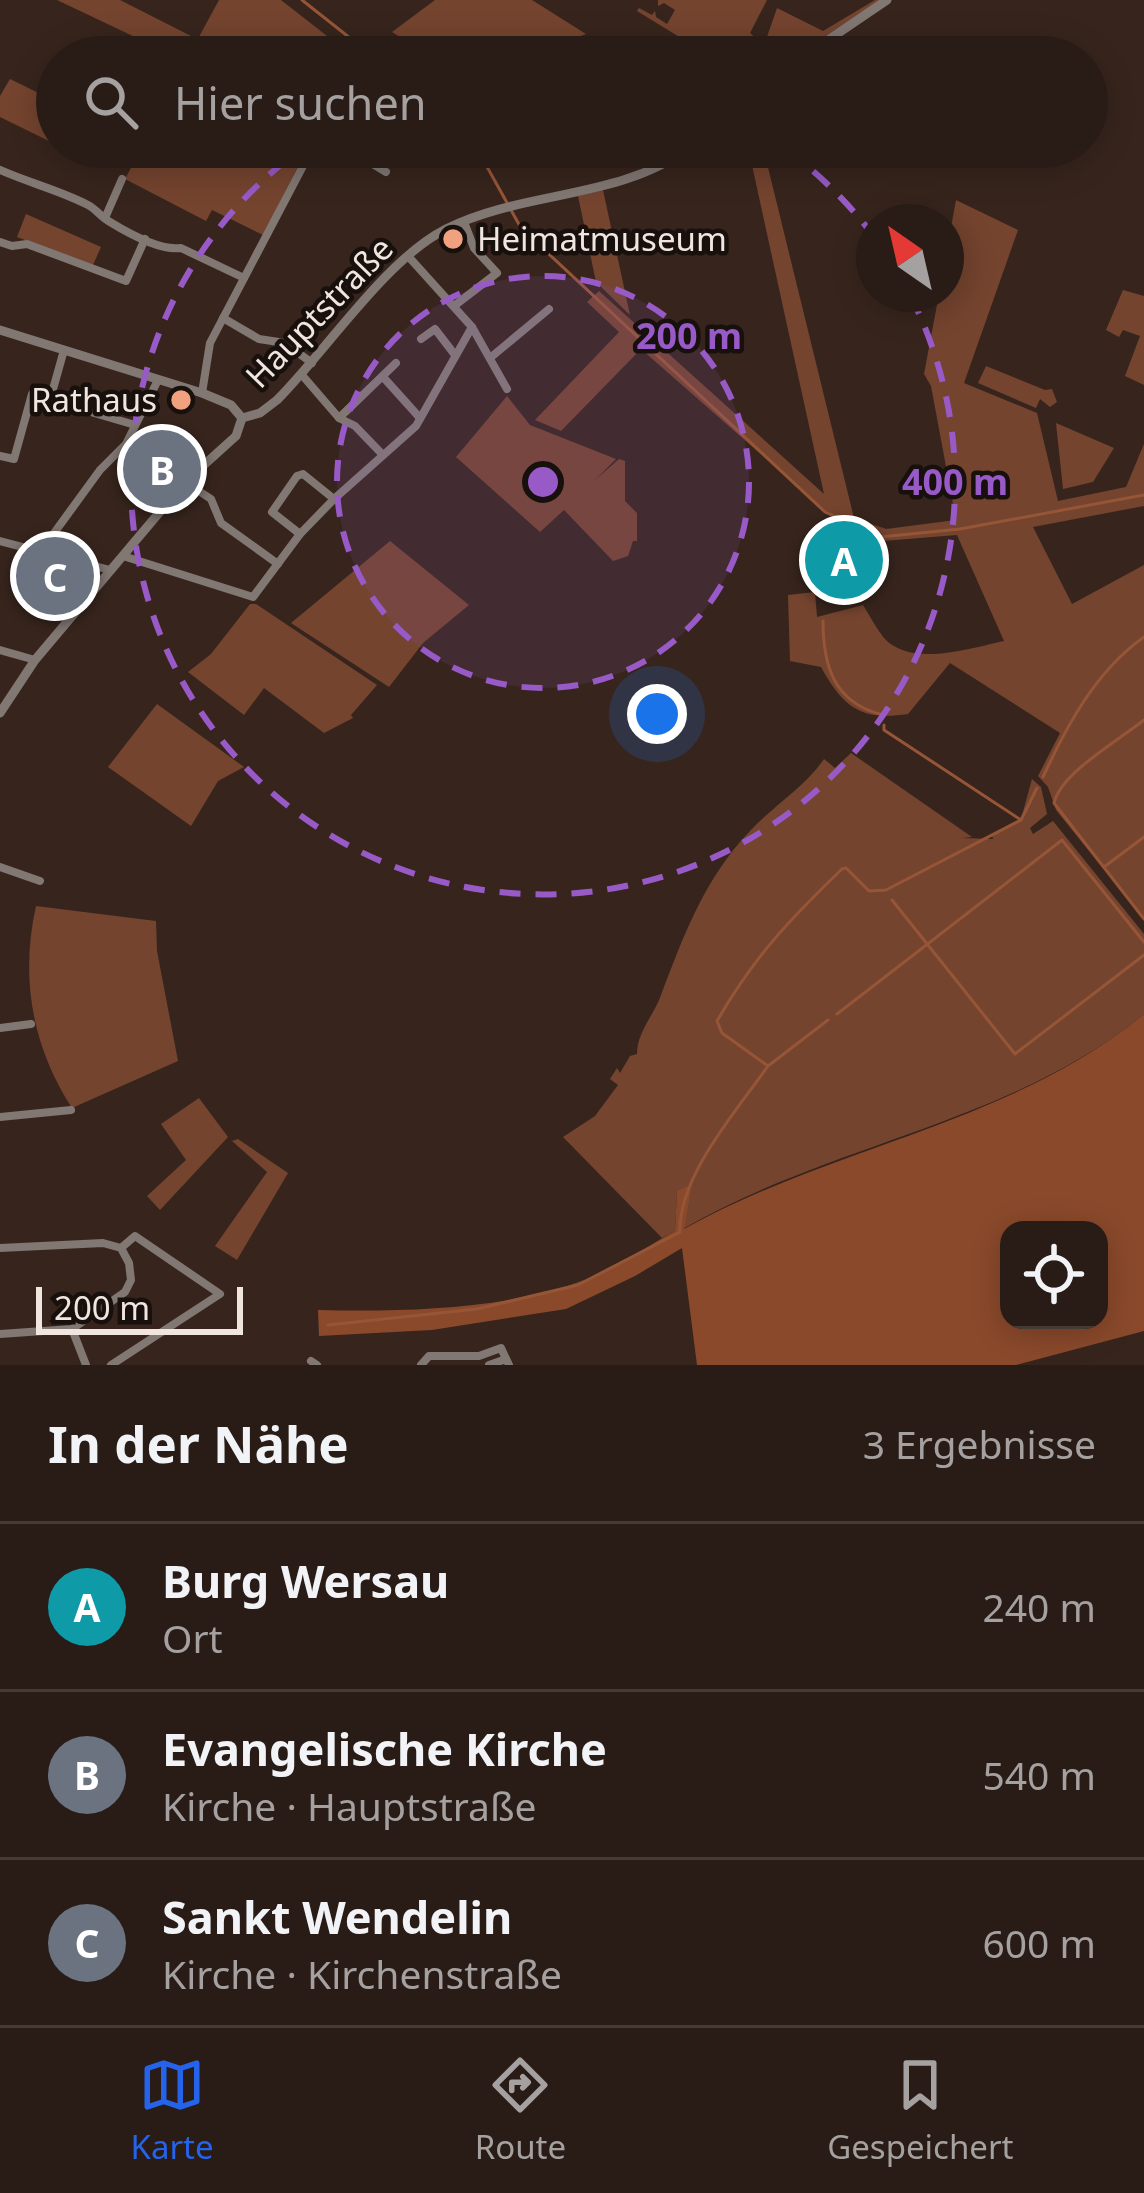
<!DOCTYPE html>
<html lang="de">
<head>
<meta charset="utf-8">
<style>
	:root { --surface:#291c16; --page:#352923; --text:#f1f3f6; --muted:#a5a1a1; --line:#453a35; --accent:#2563eb }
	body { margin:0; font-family:"Noto Sans",sans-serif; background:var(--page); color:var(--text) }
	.controls { position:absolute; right:36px; bottom:36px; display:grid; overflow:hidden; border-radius:24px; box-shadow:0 6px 30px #0003 }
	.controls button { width:108px; height:108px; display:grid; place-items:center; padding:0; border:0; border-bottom:3px solid var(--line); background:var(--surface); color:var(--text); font:60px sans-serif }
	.compass { position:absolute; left:856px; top:204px; width:108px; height:108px; border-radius:50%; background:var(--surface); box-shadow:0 6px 30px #0003; rotate:326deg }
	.scale { position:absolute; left:36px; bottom:30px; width:207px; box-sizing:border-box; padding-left:12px; border:6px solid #f1e5e0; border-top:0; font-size:33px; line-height:42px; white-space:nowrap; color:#f1e5e0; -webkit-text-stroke:9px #18100d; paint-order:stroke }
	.you { position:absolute; left:657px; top:714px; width:42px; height:42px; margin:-30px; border:9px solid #fff; border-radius:50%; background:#1a73e8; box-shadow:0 0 0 18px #1a73e833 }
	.badge { display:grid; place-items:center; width:78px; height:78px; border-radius:50%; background:var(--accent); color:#fff; font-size:39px; font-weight:700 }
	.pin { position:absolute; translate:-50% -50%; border:6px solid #fff; box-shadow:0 3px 12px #0006 }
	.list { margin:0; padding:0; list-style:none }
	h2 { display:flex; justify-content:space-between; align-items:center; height:156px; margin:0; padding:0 48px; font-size:51px }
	h2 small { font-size:39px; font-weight:400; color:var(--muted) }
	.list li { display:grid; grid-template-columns:78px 1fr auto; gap:36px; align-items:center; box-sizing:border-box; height:168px; padding:0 48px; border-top:3px solid var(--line) }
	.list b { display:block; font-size:45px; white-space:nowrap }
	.list p { margin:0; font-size:39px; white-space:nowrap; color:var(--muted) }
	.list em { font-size:39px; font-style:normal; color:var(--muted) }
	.icon { flex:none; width:66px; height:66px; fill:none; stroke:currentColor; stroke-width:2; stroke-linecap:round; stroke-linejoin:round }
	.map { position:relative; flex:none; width:1144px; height:1365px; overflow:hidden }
	.search { position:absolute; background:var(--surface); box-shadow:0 6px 30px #0003; left:36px; right:36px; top:36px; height:132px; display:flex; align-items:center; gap:30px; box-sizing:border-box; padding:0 42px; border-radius:66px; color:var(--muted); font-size:45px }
	.sheet { height:660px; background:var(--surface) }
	nav { display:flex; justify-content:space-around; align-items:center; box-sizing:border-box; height:168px; border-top:3px solid var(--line); background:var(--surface); font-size:33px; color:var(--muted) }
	nav a { display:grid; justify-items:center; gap:6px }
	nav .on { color:var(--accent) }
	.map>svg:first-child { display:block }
	.green { fill:#74442f }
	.forest { fill:#8a492b; fill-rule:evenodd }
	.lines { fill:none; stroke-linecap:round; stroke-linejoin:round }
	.stream { stroke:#975537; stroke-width:3 }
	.minor { stroke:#817773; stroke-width:8 }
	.tertiary { stroke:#817773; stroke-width:9 }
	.ring { fill:none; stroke:#985ac7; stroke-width:6; stroke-dasharray:21 15 }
	.poi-dot { fill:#f2a17e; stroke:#18100d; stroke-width:4.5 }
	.labels { text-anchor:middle; stroke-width:9; stroke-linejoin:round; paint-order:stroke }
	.poi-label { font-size:33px; fill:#f1e5e0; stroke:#18100d; text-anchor:start }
	.street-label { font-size:33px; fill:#f1e5e0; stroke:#18100d }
	.centre { fill:#985ac7; stroke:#18100d; stroke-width:6 }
	.ring-label { font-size:36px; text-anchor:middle; font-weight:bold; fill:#985ac7; stroke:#18100d; stroke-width:9; stroke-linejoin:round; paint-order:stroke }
</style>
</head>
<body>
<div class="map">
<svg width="1144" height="1365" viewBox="0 0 1144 1365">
	<rect width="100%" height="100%" fill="#37251d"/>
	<g class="green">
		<path d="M57 0H120L193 37 183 57H177Z"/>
		<path d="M219 0H281L354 57H188Z"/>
		<path d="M435 0H532L586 34 526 57H431L392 32Z"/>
		<path d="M658 0H767L750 33 758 40 752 57H712L637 11 639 8 652 15 655 11 656 17 667 24 675 10 664 3 658 6Z"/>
		<path d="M875 0H880L794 57H760L777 8 823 31Z"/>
		<path d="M10 79 57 102V145L0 117V96Z"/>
		<path d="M142 147H308L263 235 212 210 206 221 125 179Z"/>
		<path d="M748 147H763L854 518 886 529 956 520 931 386 924 374 939 294H946V255L956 200 1018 230 964 383 1037 413 1058 501 1126 487 1144 444V506L1033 527 1072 604 1144 565V919L1056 810 1048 787 1038 776 1060 733 950 663 908 714C861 721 844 708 821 667L790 661 788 595 815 592 817 617 863 605C870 616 876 628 884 638 911 668 971 648 1004 641L957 535 883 541 841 535 837 532V521L641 349 561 431 535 420 619 332 587 302 599 291 824 494Z"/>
		<path d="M603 190 630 315 596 282 578 196Z"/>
		<path d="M26 214 101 247 93 265 17 237Z"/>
		<path d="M1123 290 1144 296V385L1125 376 1140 336 1123 330 1119 337 1106 330Z"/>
		<path d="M986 366 1045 390 1052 389 1057 402 1050 407 1040 399 1036 408 978 383Z"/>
		<path d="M507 396 530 425 616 459 595 480 619 459 625 461V501L637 513V541H633L628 556 613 561 564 510 540 532 456 457Z"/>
		<path d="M1056 423 1114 448 1093 482 1063 489Z"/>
		<path d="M390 541 469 605 423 643 389 687 291 623Z"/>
		<path d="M250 604H256L377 685 351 715 353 718 324 733 264 688 244 715 188 672 211 654Z"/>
		<path d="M157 704 244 767 218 781 191 826 108 767Z"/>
		<path d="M851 753 972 837 962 838 993 839 992 835 1021 819 1032 779 1041 787 1047 814 1030 828 1033 834 1053 821 1144 934V1014C1010 1124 830 1143 683 1229L691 1186 677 1192 675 1231 662 1238 563 1137 595 1116 618 1085 610 1079 617 1068 620 1073 630 1056 637 1054C637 1032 653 1017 661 995 684 935 704 879 750 831 773 806 805 787 824 759L835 768Z"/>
		<path d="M36 906 156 921 157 951 178 1061 72 1108C32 1046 20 978 36 906Z"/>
		<path d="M199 1098 228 1137 160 1210 147 1196 186 1160 161 1124Z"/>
		<path d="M238 1139 288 1173 237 1260 215 1246 267 1172 232 1141Z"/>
	</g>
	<path class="forest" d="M1144 1014V1331L1016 1365H697L682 1248 635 1276 566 1309 432 1330 319 1336 318 1310C397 1312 500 1310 576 1283 610 1271 643 1249 675 1231L677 1191 692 1184 684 1229C832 1146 1011 1124 1144 1014ZM1009 1230H1099V1320H1009Z"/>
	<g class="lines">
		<g class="stream">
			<path d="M302 0 374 57"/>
			<path d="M476 147 521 228 825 512 880 537 960 529 1144 495"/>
			<path d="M823 621C823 666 834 703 883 715"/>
			<path d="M1144 720C1119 740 1061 773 1054 803L1144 919"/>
			<path d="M884 725V730L1021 820 1037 788"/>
			<path d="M1043 777C1067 725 1096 671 1144 637"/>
			<path d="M1104 867 1144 837"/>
			<path d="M892 900 1015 1054 1144 955"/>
			<path d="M837 1014 1062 840 1144 942"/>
			<path d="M828 1020 768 1066 722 1033 717 1021C754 957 789 920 842 869L846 868 869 891 886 890 1021 820"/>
			<path d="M328 1325 477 1309 578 1285 680 1232C678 1177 737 1110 768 1066"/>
		</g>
		<g class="minor">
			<path d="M345 147 386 172"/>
			<path d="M0 170C29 183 59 190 88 205 97 210 101 217 110 222 128 233 160 251 181 248L244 278"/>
			<path d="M105 218 122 179"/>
			<path d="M0 242 12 246 27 244 126 281 145 239"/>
			<path d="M408 256 472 327 507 389"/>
			<path d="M454 306 497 273 474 248 464 222"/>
			<path d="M223 318 259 339 285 343 312 363"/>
			<path d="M421 339 435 329 455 355"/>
			<path d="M64 350 50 400 135 425"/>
			<path d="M490 358 549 309"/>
			<path d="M302 375 339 418 355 426 382 454"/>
			<path d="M384 378 420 418"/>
			<path d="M202 393 210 343 313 147"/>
			<path d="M339 418 396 363"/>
			<path d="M0 456 14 459 32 394 50 400"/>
			<path d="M185 482 211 499 221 523 278 564"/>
			<path d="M300 534 272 512 297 476 303 474 334 499"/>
			<path d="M0 541 110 570"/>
			<path d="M41 551 100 470 126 444 158 380"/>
			<path d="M123 556 253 597 300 534 334 499 416 426 472 327"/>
			<path d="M0 650 35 660"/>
			<path d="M0 867 40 881"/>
			<path d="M0 1028 31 1024"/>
			<path d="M0 1117 71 1110"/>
			<path d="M0 1248 103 1243 121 1248 129 1263 131 1280 125 1292 72 1329 0 1334"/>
			<path d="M72 1329 86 1365"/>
			<path d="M311 1361 317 1365"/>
			<path d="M111 1365 220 1294 135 1236 121 1248"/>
			<path d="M421 1365 429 1356H479L501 1348 509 1365"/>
			<path d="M489 1365 506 1359"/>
		</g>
		<g class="tertiary">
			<path d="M803 57 887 0"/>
			<path d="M0 330 202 393 231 405 242 418"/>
			<path d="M242 418 260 413 277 400C327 350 385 260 446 229 524 190 620 200 690 147"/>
			<path d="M0 713 35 660 185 482 236 436 242 418"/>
		</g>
	</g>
	<circle cx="543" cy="482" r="206" fill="#985ac7" fill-opacity=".12"/>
	<g class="ring">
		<circle cx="543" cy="482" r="206"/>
		<path d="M785 149A412 412 0 0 1 872 234M910 295A412 412 0 1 1 301 149"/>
	</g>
	<g class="poi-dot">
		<circle cx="453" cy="239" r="12"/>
		<circle cx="181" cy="400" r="12"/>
	</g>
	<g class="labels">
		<g class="poi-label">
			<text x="477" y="251">Heimatmuseum</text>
			<text x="157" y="412" text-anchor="end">Rathaus</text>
		</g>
		<g class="street-label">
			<text transform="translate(319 312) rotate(-46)" y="12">Hauptstraße</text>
		</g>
	</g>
	<circle cx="543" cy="482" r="18" class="centre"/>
	<g class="ring-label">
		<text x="689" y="349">200 m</text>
		<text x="955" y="495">400 m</text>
	</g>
</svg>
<div class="controls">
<button><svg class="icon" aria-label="locate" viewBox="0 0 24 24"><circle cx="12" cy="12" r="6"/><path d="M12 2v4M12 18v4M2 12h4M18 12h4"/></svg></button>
</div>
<svg class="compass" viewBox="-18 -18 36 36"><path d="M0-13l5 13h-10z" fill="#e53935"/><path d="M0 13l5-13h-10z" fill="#a5a1a1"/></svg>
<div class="scale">200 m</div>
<div class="you"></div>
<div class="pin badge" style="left:844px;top:560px;background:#0f9aa8">A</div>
<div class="pin badge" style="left:162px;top:469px;background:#6b7280">B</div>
<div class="pin badge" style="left:55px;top:576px;background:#6b7280">C</div>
<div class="search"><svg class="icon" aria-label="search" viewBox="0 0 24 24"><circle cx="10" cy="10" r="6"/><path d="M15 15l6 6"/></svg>Hier suchen</div>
</div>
<section class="sheet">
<h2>In der Nähe<small>3 Ergebnisse</small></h2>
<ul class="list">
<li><span class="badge" style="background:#0f9aa8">A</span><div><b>Burg Wersau</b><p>Ort</p></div><em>240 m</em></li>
<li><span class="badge" style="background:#6b7280">B</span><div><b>Evangelische Kirche</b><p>Kirche · Hauptstraße</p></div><em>540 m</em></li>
<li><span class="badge" style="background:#6b7280">C</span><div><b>Sankt Wendelin</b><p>Kirche · Kirchenstraße</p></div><em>600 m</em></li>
</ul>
</section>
<nav>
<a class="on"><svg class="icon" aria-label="map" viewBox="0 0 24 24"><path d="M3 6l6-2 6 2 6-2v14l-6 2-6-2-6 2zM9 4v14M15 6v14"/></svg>Karte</a>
<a><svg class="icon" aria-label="directions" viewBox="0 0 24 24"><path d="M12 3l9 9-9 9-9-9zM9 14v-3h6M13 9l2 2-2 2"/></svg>Route</a>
<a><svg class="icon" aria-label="saved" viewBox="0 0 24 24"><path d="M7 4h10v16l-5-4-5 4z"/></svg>Gespeichert</a>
</nav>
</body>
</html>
